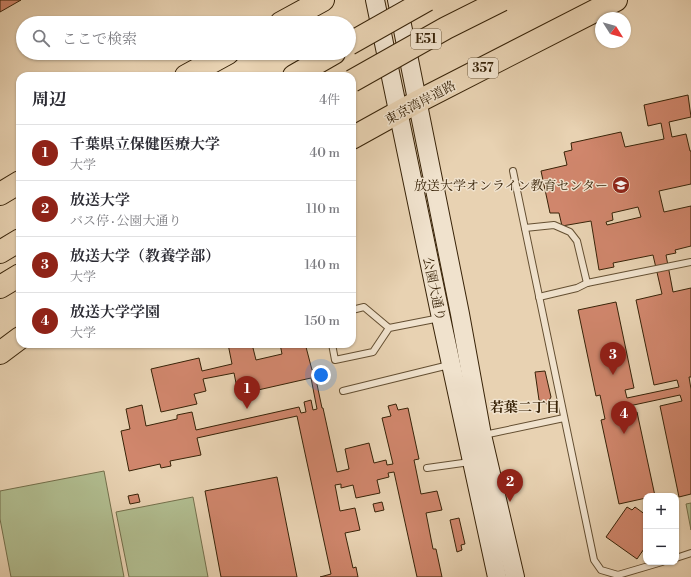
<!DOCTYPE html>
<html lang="ja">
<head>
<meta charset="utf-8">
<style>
	:root { --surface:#fff; --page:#f2f2f3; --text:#2b2b33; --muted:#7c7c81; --line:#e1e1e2; --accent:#8f2418 }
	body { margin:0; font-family:"Libre Bodoni","Noto Serif JP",serif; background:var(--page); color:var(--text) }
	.controls { position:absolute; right:12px; bottom:12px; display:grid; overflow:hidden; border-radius:8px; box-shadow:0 1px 3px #0004 }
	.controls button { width:36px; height:36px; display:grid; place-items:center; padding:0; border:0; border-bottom:1px solid var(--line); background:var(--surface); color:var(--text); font:20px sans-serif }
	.compass { position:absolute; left:595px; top:12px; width:36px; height:36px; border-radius:50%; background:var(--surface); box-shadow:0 1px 3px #0004; rotate:127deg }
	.you { position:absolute; left:321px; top:375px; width:14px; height:14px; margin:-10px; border:3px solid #fff; border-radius:50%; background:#1a73e8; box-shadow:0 0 0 6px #1a73e833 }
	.badge { display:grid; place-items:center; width:26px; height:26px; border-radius:50%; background:var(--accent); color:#fff; font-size:13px; font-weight:700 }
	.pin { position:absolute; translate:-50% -33px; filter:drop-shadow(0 1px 2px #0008) }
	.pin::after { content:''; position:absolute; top:21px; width:14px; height:12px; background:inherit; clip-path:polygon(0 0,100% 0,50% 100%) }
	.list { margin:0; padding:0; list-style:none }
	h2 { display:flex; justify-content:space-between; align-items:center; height:52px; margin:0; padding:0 16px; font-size:17px }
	h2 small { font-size:13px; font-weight:400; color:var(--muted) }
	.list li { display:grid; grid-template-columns:26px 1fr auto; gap:12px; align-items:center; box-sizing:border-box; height:56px; padding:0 16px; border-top:1px solid var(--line) }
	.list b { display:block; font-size:15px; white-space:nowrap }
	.list p { margin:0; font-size:13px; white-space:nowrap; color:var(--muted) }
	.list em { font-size:13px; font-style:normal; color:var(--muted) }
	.icon { flex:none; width:22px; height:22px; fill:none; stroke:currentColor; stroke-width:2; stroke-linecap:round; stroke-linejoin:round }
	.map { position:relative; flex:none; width:691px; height:577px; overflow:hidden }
	.search { position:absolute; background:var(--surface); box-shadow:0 1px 3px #0004; left:16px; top:16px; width:340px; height:44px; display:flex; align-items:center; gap:10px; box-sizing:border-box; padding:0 14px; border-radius:22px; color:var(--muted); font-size:15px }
	.panel { position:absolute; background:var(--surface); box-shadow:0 1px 3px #0004; left:16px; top:72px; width:340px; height:276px; border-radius:12px }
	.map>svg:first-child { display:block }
	.green { fill:#b1bd90; stroke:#74704c }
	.building { fill:#d0866c; stroke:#382308; fill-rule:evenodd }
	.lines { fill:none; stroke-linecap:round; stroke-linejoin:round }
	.lane-casing { stroke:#644f32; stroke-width:8 }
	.secondary-casing { stroke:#382308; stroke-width:20 }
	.highway-casing { stroke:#382308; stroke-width:24 }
	.lane { stroke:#f0e2cd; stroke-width:6 }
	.secondary { stroke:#f0e2cd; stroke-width:18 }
	.highway { stroke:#e8d2b2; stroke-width:22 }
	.highway-bridge-casing { stroke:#382308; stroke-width:24; stroke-linecap:butt }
	.highway-bridge { stroke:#e8d2b2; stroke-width:22 }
	.labels { text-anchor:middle; stroke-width:3; stroke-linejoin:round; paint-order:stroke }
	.shield { fill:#f0e2cd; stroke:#6f5c43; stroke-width:1 }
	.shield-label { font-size:12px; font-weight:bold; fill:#382308 }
	.street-label { font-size:13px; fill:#382308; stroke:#f0e2cd }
	.poi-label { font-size:13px; fill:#382308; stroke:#f0e2cd; text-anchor:end }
	.neighbourhood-label { font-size:14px; font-weight:bold; fill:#382308; stroke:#f0e2cd }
</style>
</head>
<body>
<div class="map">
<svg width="691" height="577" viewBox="0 0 691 577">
	<rect width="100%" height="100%" fill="#e8d2b2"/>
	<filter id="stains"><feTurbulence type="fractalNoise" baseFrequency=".005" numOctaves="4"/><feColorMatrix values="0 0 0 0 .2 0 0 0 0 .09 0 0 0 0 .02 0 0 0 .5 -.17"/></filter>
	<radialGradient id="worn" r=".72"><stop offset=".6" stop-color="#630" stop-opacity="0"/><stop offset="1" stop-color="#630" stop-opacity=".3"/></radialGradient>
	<g class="green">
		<path d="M104 471 124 577H11L0 519V491Z"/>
		<path d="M193 497 208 577H129L116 512Z"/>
		<path d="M691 503V530L686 504Z"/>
	</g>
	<g class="building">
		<path d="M0 0H21L0 12Z"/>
		<path d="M688 95 691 117 669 122 672 137 686 134 690 151H691V184L659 191 664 212 691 206V246L675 250 676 253 666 255 673 292 691 288V377H689L691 389V494L679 497 660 406 682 401 680 395 629 406 630 414 637 412 655 496H646V498L619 504 601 420 605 419 600 395 596 396 578 310 616 302 634 388 625 390 627 398 679 387 677 380 654 385 636 300 662 294 653 255 613 263 614 267 599 270 591 221 562 226 559 213H550L541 171 567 165 564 152 572 150 571 143 621 132 625 147 664 139 661 123 648 126 644 105ZM638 207 641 217 607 225 606 222 613 220 612 213Z"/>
		<path d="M228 344H252L256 360 282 354 280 344H318L306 347 312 370H314L322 408H323L337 472 349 469 345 449 369 443 374 463 386 460 387 465 393 464 382 418 391 416 388 406 396 404 398 410 408 408 419 459 414 460 421 494 437 491 442 510 426 513 433 549H436L442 577H417L394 472 388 473 389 477 377 480 380 493 356 498 353 485 341 488V484L335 485 340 511 355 508 360 530 345 533 353 568 356 567 358 577H320L331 574 297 416 197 438 201 455 170 461 171 466 161 468 160 464 129 471 121 431 130 429 126 409 142 405 146 426 177 419V415L192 412 196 430 299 407 301 413 306 412 304 402 311 400 313 410 317 409 311 378 258 390 256 384 237 388 234 373 203 379 206 391 194 394 197 404 161 412 151 369 199 358 202 371 232 364Z"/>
		<path d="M545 371 551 397 547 404 539 400 535 372Z"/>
		<path d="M277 477 297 577H221L205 491Z"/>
		<path d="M138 494 140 502 130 504 128 496Z"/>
		<path d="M382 502 384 510 375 512 373 504Z"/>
		<path d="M627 507 632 510 635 507 646 515V546L637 559 606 537Z"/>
		<path d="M459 518 465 544 461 545 462 550 457 552 450 520Z"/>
	</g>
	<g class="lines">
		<defs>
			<g id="lane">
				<path d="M513 171 594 560 601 570 618 575 662 562"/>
				<path d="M525 228 554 225 570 232 577 241 587 283"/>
				<path d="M539 297 577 288 587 283 691 262"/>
				<path d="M352 310 364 307 389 328"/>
				<path d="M332 344 335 360 373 352 389 328 440 318"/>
				<path d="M343 391 449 365"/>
				<path d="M484 435 564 418"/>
				<path d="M427 468 470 462"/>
				<path d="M676 558 691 553"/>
			</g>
			<g id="secondary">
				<path d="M375 0 441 318 497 577"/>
				<path d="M397 0 460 314 482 435 515 577"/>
			</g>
			<g id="highway">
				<path d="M281 23 323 0"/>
				<path d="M186 76 228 53"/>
				<path d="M294 76 334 53"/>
				<path d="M352 138 417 102 616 0"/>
				<path d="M0 194 20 182"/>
				<path d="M0 252 20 240"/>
				<path d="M0 287 20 275"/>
				<path d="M0 353 20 338"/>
			</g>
		</defs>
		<use href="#lane" class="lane-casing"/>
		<use href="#secondary" class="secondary-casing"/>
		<use href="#highway" class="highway-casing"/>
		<use href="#lane" class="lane"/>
		<use href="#secondary" class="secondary"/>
		<use href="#highway" class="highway"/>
		<defs>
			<g id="highway-bridge">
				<path d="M349 44 427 0"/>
				<path d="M352 81 446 28 502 0"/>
			</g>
		</defs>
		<use href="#highway-bridge" class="highway-bridge-casing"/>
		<use href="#highway-bridge" class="highway-bridge"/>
	</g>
	<defs>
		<symbol id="university-disc" viewBox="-11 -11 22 22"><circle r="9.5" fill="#8f2418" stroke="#f0e2cd"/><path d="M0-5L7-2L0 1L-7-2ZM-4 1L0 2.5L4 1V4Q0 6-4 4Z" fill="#fff"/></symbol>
	</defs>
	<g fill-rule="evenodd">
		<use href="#university-disc" x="611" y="175" width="20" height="20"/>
	</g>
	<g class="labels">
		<g class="shield">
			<rect x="411" y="29" width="30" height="20" rx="3"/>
			<rect x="468" y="58" width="30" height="20" rx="3"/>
		</g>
		<g class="shield-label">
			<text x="426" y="43">E51</text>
			<text x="483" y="72">357</text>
		</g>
		<g class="street-label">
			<text transform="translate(420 102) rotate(-28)" y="5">東京湾岸道路</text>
			<text transform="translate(435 289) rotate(78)" y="5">公園大通り</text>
		</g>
		<g class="poi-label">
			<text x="608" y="190">放送大学オンライン教育センター</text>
		</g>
		<g class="neighbourhood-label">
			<text x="525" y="412">若葉二丁目</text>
		</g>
	</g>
	<rect width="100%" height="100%" filter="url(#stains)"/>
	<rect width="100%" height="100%" fill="url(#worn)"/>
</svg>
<div class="controls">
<button>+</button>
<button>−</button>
</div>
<svg class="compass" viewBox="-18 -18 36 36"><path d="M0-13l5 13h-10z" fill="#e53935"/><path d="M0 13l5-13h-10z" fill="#7c7c81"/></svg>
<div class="you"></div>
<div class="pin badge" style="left:247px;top:409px">1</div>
<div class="pin badge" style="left:510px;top:502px">2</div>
<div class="pin badge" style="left:613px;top:375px">3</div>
<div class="pin badge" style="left:624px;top:434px">4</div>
<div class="search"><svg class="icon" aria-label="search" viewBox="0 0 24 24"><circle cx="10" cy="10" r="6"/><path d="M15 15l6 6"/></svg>ここで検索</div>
<section class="panel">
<h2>周辺<small>4件</small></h2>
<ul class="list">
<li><span class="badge">1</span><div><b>千葉県立保健医療大学</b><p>大学</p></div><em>40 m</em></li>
<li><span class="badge">2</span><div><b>放送大学</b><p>バス停 · 公園大通り</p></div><em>110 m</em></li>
<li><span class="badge">3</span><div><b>放送大学（教養学部）</b><p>大学</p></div><em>140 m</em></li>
<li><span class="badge">4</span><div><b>放送大学学園</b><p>大学</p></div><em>150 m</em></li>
</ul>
</section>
</div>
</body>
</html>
